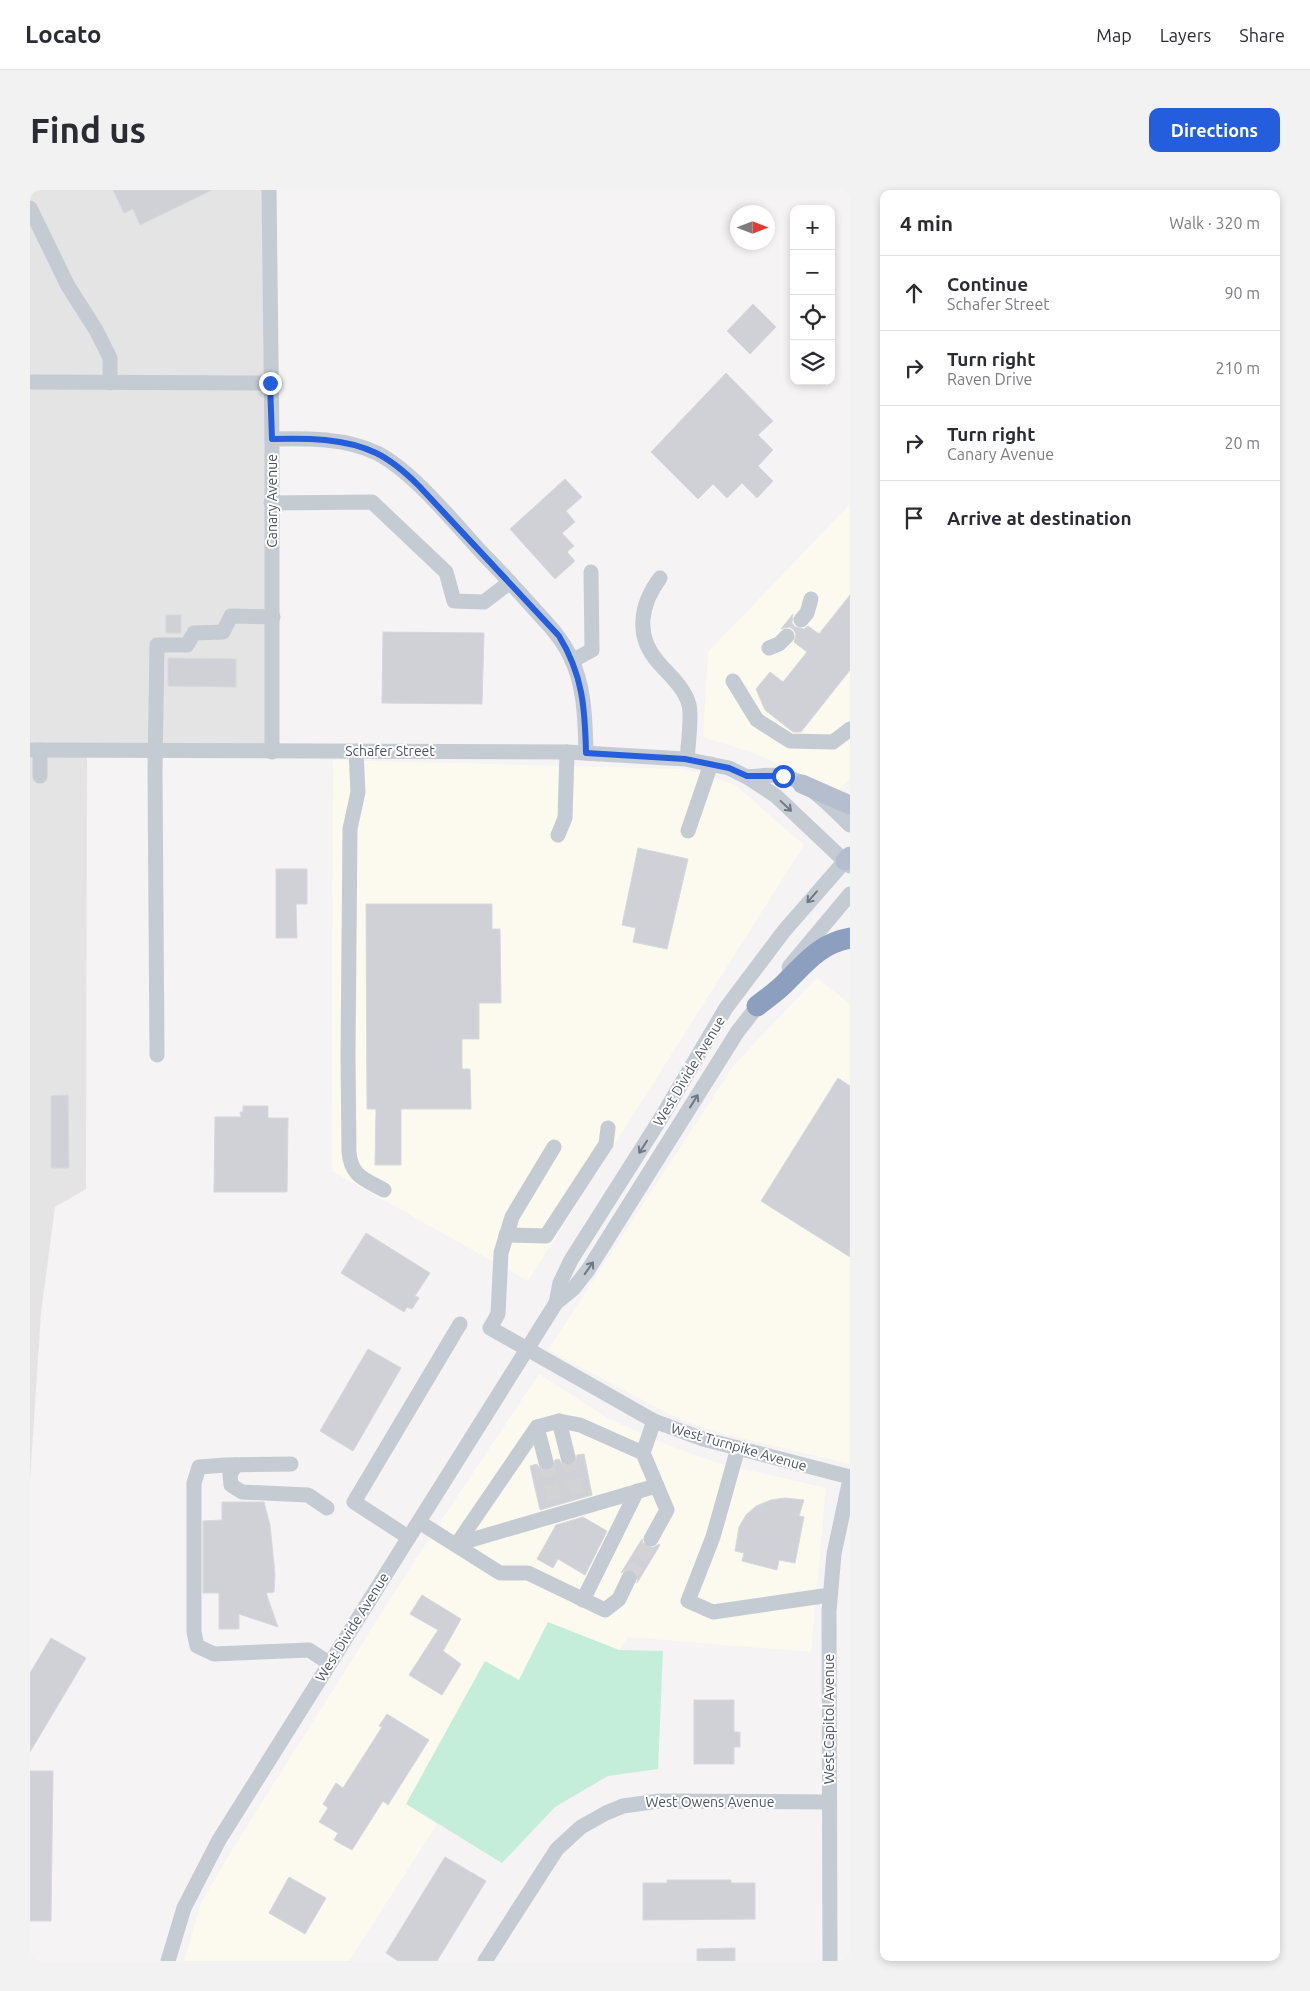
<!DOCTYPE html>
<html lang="en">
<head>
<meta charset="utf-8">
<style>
	:root { --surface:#fff; --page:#f2f2f3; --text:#2b2b33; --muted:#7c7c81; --line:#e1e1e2; --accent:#245edd }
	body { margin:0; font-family:Ubuntu,sans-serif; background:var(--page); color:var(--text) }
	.controls { position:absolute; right:15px; top:15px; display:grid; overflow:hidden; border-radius:10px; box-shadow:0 2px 8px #0003 }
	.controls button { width:45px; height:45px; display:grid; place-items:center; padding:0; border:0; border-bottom:1px solid var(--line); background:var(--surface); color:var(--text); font:25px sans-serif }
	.compass { position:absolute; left:700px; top:15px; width:45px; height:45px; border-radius:50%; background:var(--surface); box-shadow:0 2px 8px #0003; rotate:90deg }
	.stop { position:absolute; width:15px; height:15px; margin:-11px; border:4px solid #245edd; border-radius:50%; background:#fff }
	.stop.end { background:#245edd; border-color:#fff; box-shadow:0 1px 5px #0008 }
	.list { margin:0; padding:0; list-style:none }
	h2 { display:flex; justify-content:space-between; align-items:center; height:65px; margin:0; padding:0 20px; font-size:21px }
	h2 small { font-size:16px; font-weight:400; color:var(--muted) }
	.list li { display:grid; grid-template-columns:32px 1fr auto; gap:15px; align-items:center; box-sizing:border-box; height:75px; padding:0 20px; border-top:1px solid var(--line) }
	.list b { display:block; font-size:19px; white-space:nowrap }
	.list p { margin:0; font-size:16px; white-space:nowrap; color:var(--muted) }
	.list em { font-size:16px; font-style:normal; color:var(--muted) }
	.icon { flex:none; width:28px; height:28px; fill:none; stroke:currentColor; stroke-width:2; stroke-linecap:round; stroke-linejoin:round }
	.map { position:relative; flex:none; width:820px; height:1771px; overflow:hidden; border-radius:10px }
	header { display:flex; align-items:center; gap:30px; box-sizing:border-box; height:70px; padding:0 25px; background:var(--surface); border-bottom:1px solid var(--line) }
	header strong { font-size:24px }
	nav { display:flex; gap:28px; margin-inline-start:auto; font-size:18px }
	.intro { display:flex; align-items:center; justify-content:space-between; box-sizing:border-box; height:120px; padding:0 30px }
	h1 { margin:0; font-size:35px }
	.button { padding:12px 22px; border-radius:10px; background:var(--accent); color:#fff; font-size:18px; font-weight:700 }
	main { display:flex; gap:30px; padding:0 30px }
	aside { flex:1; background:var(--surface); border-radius:10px; box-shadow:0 2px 8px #0003 }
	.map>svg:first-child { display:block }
	.commercial { fill:#fcfaef }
	.education { fill:#e5e4e4 }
	.green { fill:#c5eeda }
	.building { fill:#d0d1d6; stroke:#d7d8dd }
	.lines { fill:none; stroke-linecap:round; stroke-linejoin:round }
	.minor-tunnel { stroke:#d3d3d5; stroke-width:15; stroke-dasharray:15 8; stroke-linecap:butt }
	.minor { stroke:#c4cbd3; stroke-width:15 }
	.major { stroke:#b4becf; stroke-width:19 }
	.highway { stroke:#8d9fbe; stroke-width:21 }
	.oneway { stroke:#6f7782 }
	.route { stroke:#245edd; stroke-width:6 }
	.labels { text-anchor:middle; stroke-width:4; stroke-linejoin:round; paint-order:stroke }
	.street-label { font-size:14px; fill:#4b535f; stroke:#fff }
</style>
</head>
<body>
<header>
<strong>Locato</strong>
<nav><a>Map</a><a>Layers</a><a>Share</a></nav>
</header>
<div class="intro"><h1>Find us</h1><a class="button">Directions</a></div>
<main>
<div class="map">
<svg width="820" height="1771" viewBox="0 0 820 1771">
	<rect width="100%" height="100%" fill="#f5f3f3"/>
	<g class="commercial">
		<path d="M820 314V588L808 601 721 562 673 547 678 462Z"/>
		<path d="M303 570 650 579 671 582 705 595 774 655 498 1091 302 981Z"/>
		<path d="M787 788 820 814V1274L682 1241 641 1225 518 1160 702 878 729 848Z"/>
		<path d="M509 1184 579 1229 640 1256 688 1273 796 1298 781 1462 598 1447 589 1460 518 1432 489 1490 455 1471 376 1614 407 1634 319 1771H154L171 1713 203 1658 389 1364Z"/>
	</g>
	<path class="education" d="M0 0H239L242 562 57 561 56 999 25 1017 11 1123 0 1290Z"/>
	<path class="green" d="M518 1432 589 1460 633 1461 628 1579 578 1586 525 1617 472 1673 376 1614 455 1471 489 1490Z"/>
	<g class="building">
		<path d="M83 0H182L110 35 103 19 94 23Z"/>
		<path d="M723 114 746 137 720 164 697 141Z"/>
		<path d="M696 183 743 231 728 245 743 260 728 276 743 291 727 308 712 293 697 308 683 294 668 309 621 262Z"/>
		<path d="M535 289 552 307 536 321 545 332 532 343 544 356 537 362 545 371 525 389 480 339Z"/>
		<path d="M820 405V480L771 542H763L735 520 726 499 740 482 753 492 777 462 764 452 766 444 763 439 759 437 751 439 763 424 762 433 765 437 774 439 778 436 789 444Z"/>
		<rect x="136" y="425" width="15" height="18"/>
		<path d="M353 442 454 443 452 514 352 513Z"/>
		<path d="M138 468 206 469V497L138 496Z"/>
		<path d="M608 658 658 669 637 759 603 752 606 738 592 735Z"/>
		<path d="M246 679H277V714H266L267 748H246Z"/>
		<path d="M336 714H462V739H470L471 813H449V849H432V879H440L441 919H371V975H345L346 919H337Z"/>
		<path d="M808 888 820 896V1067L731 1011Z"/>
		<path d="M38 905 39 978H21V906Z"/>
		<path d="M213 916H238V928H258L257 1002H184L185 927H211L210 922H213Z"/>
		<path d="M336 1043 400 1083 385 1106 389 1108 382 1119 377 1117 374 1122 311 1083Z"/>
		<path d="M338 1159 371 1178 323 1261 290 1241Z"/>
		<path d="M554 1264 562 1305 510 1320 500 1276 507 1274 510 1279 518 1281 523 1278 525 1270 529 1269 532 1274 540 1276 545 1273 547 1265Z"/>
		<path d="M755 1308 774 1310 769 1326 774 1327 765 1373 749 1370 747 1380 712 1371 714 1363 705 1361 709 1337 716 1325 726 1316 741 1310Z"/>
		<path d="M192 1312H234L240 1335 245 1385 244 1402 236 1403 248 1437 209 1424V1439H189V1403H173V1331L192 1330Z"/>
		<path d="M553 1327 577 1341 555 1385 528 1369 523 1378 507 1369 526 1335Z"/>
		<path d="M612 1349 613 1353 617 1357 622 1358 629 1354 630 1355 607 1393 608 1387 603 1380 598 1379 591 1383Z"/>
		<path d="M392 1405 431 1429 413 1461 431 1474 412 1505 379 1485 408 1440 380 1424Z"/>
		<path d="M21 1448 56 1468 0 1562V1483Z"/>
		<path d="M664 1510H704V1542H710V1557H704V1574H664Z"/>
		<path d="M357 1524 399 1550 358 1615 353 1611 322 1660 304 1650 308 1643 289 1632 298 1618 293 1614 306 1593 313 1598 352 1537 349 1536Z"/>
		<path d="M0 1581H23L21 1731H0Z"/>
		<path d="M415 1667 456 1691 407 1771H368L356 1763Z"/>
		<path d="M259 1687 296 1708 275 1744 239 1723Z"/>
		<path d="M637 1690H701V1693H725V1729L613 1730V1693H637Z"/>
		<path d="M705 1758V1771H667V1759Z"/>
	</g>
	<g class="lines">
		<g class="minor-tunnel">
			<path d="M538 1267 549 1311"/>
			<path d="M516 1272 526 1316"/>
			<path d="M599 1388 621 1349"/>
		</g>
		<g class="minor">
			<path d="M239 0 242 249V562"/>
			<path d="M0 18 38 96 66 140 80 168V193"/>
			<path d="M0 192 241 193"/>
			<path d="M242 249C276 248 316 248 347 263 385 283 424 333 454 365 472 383 489 402 506 421 519 435 532 449 540 466 555 496 555 530 556 563"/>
			<path d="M241 313 342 312 416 382 424 411 454 412 480 392"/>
			<path d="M630 388C610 415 605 446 628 472 639 485 655 498 659 515 662 525 658 557 657 569"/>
			<path d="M771 430 777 423 781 409"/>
			<path d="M739 458 749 454 757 446"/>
			<path d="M542 471 562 460 561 382"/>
			<path d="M703 491 727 530 760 551 803 552 820 539"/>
			<path d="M0 560 537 562 655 569 699 578 717 587 746 606 820 676"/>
			<path d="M10 560V586"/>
			<path d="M326 561 328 602 320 639 318 867 319 962C321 986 334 989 354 1000"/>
			<path d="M717 587C728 586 741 584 752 586 776 589 803 619 820 635"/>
			<path d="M658 641 681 574"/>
			<path d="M528 645 535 628 537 562"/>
			<path d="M759 777 820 704"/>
			<path d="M127 865 125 582 127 455H157L164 443 193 442 201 426 243 427"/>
			<path d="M524 957 482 1027 471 1063 468 1124 460 1138 624 1231 673 1249 820 1287"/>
			<path d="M476 1045 516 1046 576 954 578 938"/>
			<path d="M526 1113 530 1093 541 1070 631 928 696 818 754 741 815 671"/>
			<path d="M529 1231 538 1267"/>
			<path d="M507 1237 516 1272"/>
			<path d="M708 1258 683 1347 658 1411 683 1422 800 1405"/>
			<path d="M261 1274 196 1275 169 1277 164 1293V1442L167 1456 184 1464 279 1460 299 1473"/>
			<path d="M206 1275 200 1284 201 1295 212 1302 278 1305 297 1318"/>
			<path d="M389 1332 470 1383H498L575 1420 589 1409 599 1388"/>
			<path d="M378 1347 324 1312 430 1134"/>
			<path d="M621 1349 637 1320 613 1263 624 1231"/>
			<path d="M427 1354 507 1237 529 1231 550 1235 613 1263"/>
			<path d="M427 1354 626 1296"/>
			<path d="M553 1410 607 1301"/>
			<path d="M138 1771 154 1718 189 1650 526 1113 543 1099 558 1080 708 841 734 808"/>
			<path d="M455 1771 527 1659 551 1637 576 1623 593 1616 629 1611 799 1612"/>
			<path d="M800 1771 799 1421 804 1364 820 1289"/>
		</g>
		<g class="major">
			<path d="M772 594 820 615"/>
			<path d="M815 671 820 666"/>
		</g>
		<path class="highway" d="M727 816C737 808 748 801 757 791 776 772 791 753 820 748"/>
	</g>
	<defs><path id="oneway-shaft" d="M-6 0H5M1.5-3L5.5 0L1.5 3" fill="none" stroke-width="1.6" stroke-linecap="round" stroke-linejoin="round" transform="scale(1.25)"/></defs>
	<g class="oneway">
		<use href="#oneway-shaft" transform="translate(756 616) rotate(43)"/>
		<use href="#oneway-shaft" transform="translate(782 707) rotate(131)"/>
		<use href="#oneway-shaft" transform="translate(664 911) rotate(-58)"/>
		<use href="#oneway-shaft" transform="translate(613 957) rotate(123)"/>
		<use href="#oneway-shaft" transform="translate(559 1078) rotate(-55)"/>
	</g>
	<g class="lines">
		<path class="route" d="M240 193 242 249C276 248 315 248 346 263 363 271 376 283 389 296L529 446C553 485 555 519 556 563L655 569 699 578 717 586H753"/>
	</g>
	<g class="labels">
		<g class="street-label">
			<text transform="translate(242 311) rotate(-90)" y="5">Canary Avenue</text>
			<text x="360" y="566">Schafer Street</text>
			<text transform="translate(659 881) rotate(-59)" y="5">West Divide Avenue</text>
			<text transform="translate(709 1257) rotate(16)" y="5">West Turnpike Avenue</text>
			<text transform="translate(322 1437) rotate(-58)" y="5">West Divide Avenue</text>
			<text transform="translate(799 1529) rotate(-90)" y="5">West Capitol Avenue</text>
			<text x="680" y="1617">West Owens Avenue</text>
		</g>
	</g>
</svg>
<div class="controls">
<button>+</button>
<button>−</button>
<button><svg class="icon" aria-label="locate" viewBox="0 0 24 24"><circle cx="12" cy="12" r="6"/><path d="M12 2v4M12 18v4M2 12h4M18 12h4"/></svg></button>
<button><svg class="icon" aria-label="layers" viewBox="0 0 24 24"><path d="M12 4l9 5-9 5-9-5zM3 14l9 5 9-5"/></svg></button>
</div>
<svg class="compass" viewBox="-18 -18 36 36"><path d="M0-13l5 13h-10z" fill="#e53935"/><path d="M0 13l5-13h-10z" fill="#7c7c81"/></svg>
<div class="stop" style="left:753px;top:586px"></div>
<div class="stop end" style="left:240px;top:193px"></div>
</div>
<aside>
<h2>4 min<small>Walk · 320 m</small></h2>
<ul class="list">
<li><svg class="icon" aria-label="ahead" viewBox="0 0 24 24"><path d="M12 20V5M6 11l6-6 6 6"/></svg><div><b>Continue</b><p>Schafer Street</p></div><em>90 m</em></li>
<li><svg class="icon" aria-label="right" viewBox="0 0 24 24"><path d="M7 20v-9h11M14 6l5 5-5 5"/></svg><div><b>Turn right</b><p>Raven Drive</p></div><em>210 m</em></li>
<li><svg class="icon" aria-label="right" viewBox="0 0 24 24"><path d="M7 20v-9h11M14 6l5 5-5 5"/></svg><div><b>Turn right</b><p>Canary Avenue</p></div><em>20 m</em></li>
<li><svg class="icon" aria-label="arrive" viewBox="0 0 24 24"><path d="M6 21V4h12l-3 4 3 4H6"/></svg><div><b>Arrive at destination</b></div></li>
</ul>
</aside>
</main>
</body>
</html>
